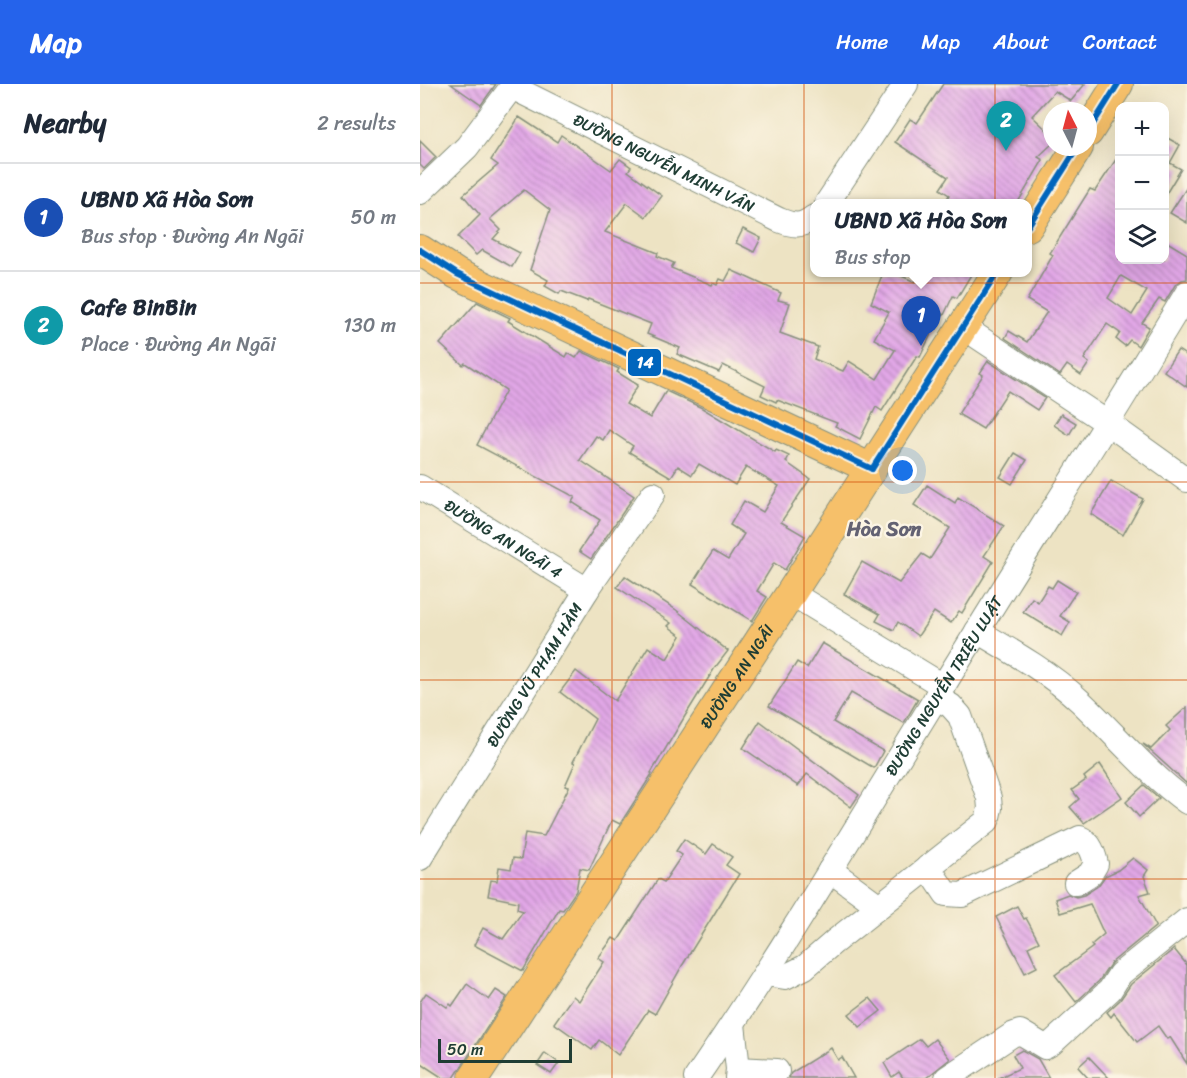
<!DOCTYPE html>
<html lang="en">
<head>
<meta charset="utf-8">
<style>
	:root { --surface:#fff; --page:#f6f6f7; --text:#1f2937; --muted:#747a83; --line:#e0e1e3; --accent:#2563eb }
	body { margin:0; font-family:Sriracha,sans-serif; background:var(--page); color:var(--text) }
	.controls { position:absolute; right:18px; top:18px; display:grid; overflow:hidden; border-radius:12px; box-shadow:0 6px 24px #0002 }
	.controls button { width:54px; height:54px; display:grid; place-items:center; padding:0; border:0; border-bottom:2px solid var(--line); background:var(--surface); color:var(--text); font:30px sans-serif }
	.compass { position:absolute; left:623px; top:18px; width:54px; height:54px; border-radius:50%; background:var(--surface); box-shadow:0 6px 24px #0002; rotate:354deg }
	.scale { position:absolute; left:18px; bottom:15px; width:134px; box-sizing:border-box; padding-left:6px; border:3px solid #1f3d34; border-top:0; font-size:16px; line-height:21px; white-space:nowrap; color:#1f3d34; -webkit-text-stroke:4px #fcf5e5; paint-order:stroke }
	.you { position:absolute; left:483px; top:387px; width:21px; height:21px; margin:-15px; border:4px solid #fff; border-radius:50%; background:#1a73e8; box-shadow:0 0 0 9px #1a73e833 }
	.badge { display:grid; place-items:center; width:39px; height:39px; border-radius:50%; background:var(--accent); color:#fff; font-size:20px; font-weight:700 }
	.pin { position:absolute; translate:-50% -50px; filter:drop-shadow(0 2px 3px #0008) }
	.pin::after { content:''; position:absolute; top:32px; width:21px; height:18px; background:inherit; clip-path:polygon(0 0,100% 0,50% 100%) }
	.popup { position:absolute; left:390px; top:115px; width:222px; height:78px; box-sizing:border-box; display:grid; place-content:center; border-radius:12px; background:var(--surface); filter:drop-shadow(0 2px 4px #0005); font-size:20px; white-space:nowrap; color:var(--muted) }
	.popup b { font-size:22px; color:var(--text) }
	.popup::after { content:''; position:absolute; left:50%; top:100%; margin-left:-12px; border:12px solid transparent; border-top-color:var(--surface) }
	.list { margin:0; padding:0; list-style:none }
	h2 { display:flex; justify-content:space-between; align-items:center; height:78px; margin:0; padding:0 24px; font-size:26px }
	h2 small { font-size:20px; font-weight:400; color:var(--muted) }
	.list li { display:grid; grid-template-columns:39px 1fr auto; gap:18px; align-items:center; box-sizing:border-box; height:108px; padding:0 24px; border-top:2px solid var(--line) }
	.list b { display:block; font-size:22px; white-space:nowrap }
	.list p { margin:0; font-size:20px; white-space:nowrap; color:var(--muted) }
	.list em { font-size:20px; font-style:normal; color:var(--muted) }
	.icon { flex:none; width:33px; height:33px; fill:none; stroke:currentColor; stroke-width:2; stroke-linecap:round; stroke-linejoin:round }
	.map { position:relative; flex:none; width:767px; height:994px; overflow:hidden }
	header { display:flex; align-items:center; gap:36px; box-sizing:border-box; height:84px; padding:0 30px; background:var(--accent); color:#fff }
	header strong { font-size:28px }
	nav { display:flex; gap:33px; margin-inline-start:auto; font-size:21px }
	main { display:flex }
	aside { flex:1; background:var(--surface) }
	.map>svg:first-child { display:block }
	.building { fill:url(#building-back-hatch); fill-rule:evenodd }
	.lines { fill:none; stroke-linecap:round; stroke-linejoin:round }
	.minor-casing { stroke:#86907c; stroke-width:26 }
	.major-casing { stroke:#86907c; stroke-width:32 }
	.minor { stroke:#fff; stroke-width:24 }
	.major { stroke:#f6c06b; stroke-width:30 }
	.bus-1-casing { stroke:#fcf5e5; stroke-width:10 }
	.bus-1 { stroke:#0065bd; stroke-width:6 }
	.grid { fill:none; stroke:#d45610; stroke-width:1.5; stroke-opacity:0.55 }
	.labels { text-anchor:middle; stroke-width:4.5; stroke-linejoin:round; paint-order:stroke }
	.street-label { font-size:16px; fill:#1f3d34; stroke:#fcf5e5 }
	.quarter-label { font-size:20px; font-weight:bold; fill:#636273; stroke:#fcf5e5 }
	.line-badge { stroke:#fcf5e5; stroke-width:2 }
	.badge-label { font-size:16px; text-anchor:middle; font-weight:bold; fill:#fff }
</style>
</head>
<body>
<header>
<strong>Map</strong>
<nav><a>Home</a><a>Map</a><a>About</a><a>Contact</a></nav>
</header>
<main>
<aside>
<h2>Nearby<small>2 results</small></h2>
<ul class="list">
<li><span class="badge" style="background:#1a4fb4">1</span><div><b>UBND Xã Hòa Sơn</b><p>Bus stop · Đường An Ngãi</p></div><em>50 m</em></li>
<li><span class="badge" style="background:#0f9aa8">2</span><div><b>Cafe BinBin</b><p>Place · Đường An Ngãi</p></div><em>130 m</em></li>
</ul>
</aside>
<div class="map">
<svg width="767" height="994" viewBox="0 0 767 994">
	<defs>
		<pattern id="building-back-hatch" width="6" height="6" patternUnits="userSpaceOnUse" patternTransform="scale(1.5)"><rect width="6" height="6" fill="#e2a7e7"/><path d="M-1 5l2 2M0 0l6 6M5-1l2 2" fill="none" stroke="#b789bc"/></pattern>
	</defs>
	<rect width="100%" height="100%" fill="#fcf5e5"/>
	<filter id="ink" filterUnits="userSpaceOnUse"><feTurbulence type="fractalNoise" baseFrequency=".0167" numOctaves="2"/><feDisplacementMap in="SourceGraphic" scale="12" xChannelSelector="R" yChannelSelector="G"/><feConvolveMatrix kernelMatrix="1 2 1 2 8 2 1 2 1" color-interpolation-filters="sRGB"/></filter>
	<filter id="wash" filterUnits="userSpaceOnUse"><feTurbulence type="fractalNoise" baseFrequency=".008" numOctaves="4" result="noise"/><feDisplacementMap in="SourceGraphic" scale="24" xChannelSelector="R" yChannelSelector="G"/><feGaussianBlur stdDeviation="1.35" result="paint"/><feColorMatrix in="noise" values="0 0 0 0 0 0 0 0 0 0 0 0 0 0 0 0 0 1.4 0 .05"/><feComposite in="paint" operator="in"/></filter>
	<g filter="url(#wash)">
		<rect width="100%" height="100%" fill="#ede3c3"/>
		<g id="blocks">
			<g class="building">
				<path d="M31 0H76L61 21Z"/>
				<path d="M523 0H665L651 17 635 7 612 32 632 51V60L618 73 623 76 597 120H524L529 111 520 105 528 93 475 58 490 35 497 39Z"/>
				<path d="M99 33 137 58 141 51 191 86 200 75 211 83 208 87 242 112 226 133 207 119 185 148 238 169 237 172 254 179 251 184 292 201 293 199 297 201 300 195 305 197 311 186 361 209 358 216 370 219 360 249 398 263 394 275 423 287 429 277 457 295 475 266 454 255 469 228 451 219 463 189H475L495 198 500 189H552L537 214 533 212 524 231 521 229 500 273 497 272 462 327 456 323 440 355 415 342 417 339 357 316 356 318 341 311 345 302 303 281 299 288 257 270 260 264 227 250 231 240 168 215 167 217 141 207 139 210 125 202 128 196 110 186 130 126 104 106 70 135 81 146 73 155 100 169 92 183 62 166 56 171 38 153 60 131 43 111 78 81 71 76Z"/>
				<path d="M744 52 760 61 750 79 761 85 744 113Z"/>
				<path d="M0 57 16 73 4 85 0 81Z"/>
				<path d="M699 71V176H744V156L767 170V195L762 196 755 201 745 218 739 215 722 239 729 243 718 262 710 256 705 262 696 255 700 249 687 240 664 275 669 279 661 291 647 281 640 291 585 254 589 247 607 258 627 228 607 216 633 171 630 169 670 105 675 107ZM701 192 727 207 712 231 688 214Z"/>
				<path d="M767 103V139L750 129Z"/>
				<path d="M323 145 341 154 334 168 316 159Z"/>
				<path d="M57 218 90 234 88 237 146 273 148 269 156 274 161 267 199 285 197 288 218 301 206 320 230 334 246 307 282 324 355 368 356 366 369 372 366 378 390 395 361 438 385 452 365 486 354 479 337 507 347 513 332 537 272 500 293 467 308 476 324 450 310 441 324 417 343 428 359 402 326 383 315 401 279 380 272 391 258 382 251 393 209 368 213 362 189 346 183 356 176 352 160 376 214 412 171 475 159 467 180 436 152 418 155 413 57 361 86 306 45 279 43 281 20 260Z"/>
				<path d="M758 266 767 272V303L744 287Z"/>
				<path d="M568 277 625 314 617 326 588 307 563 345 538 330 563 291 560 289Z"/>
				<path d="M641 330 656 339 649 351 634 341Z"/>
				<path d="M595 369 607 376 592 400 580 393Z"/>
				<path d="M691 397 723 415 703 451 671 430Z"/>
				<path d="M507 401 535 419 538 413 584 442 564 472 573 478 542 529 539 527 531 539 514 528 498 552 478 538 474 546 456 537 460 530 424 510 442 478 479 499 502 470 510 475 530 444 494 421Z"/>
				<path d="M205 492 255 525 308 567 294 585 265 632 231 689 232 690 200 740 192 736 169 786 160 784 156 807 143 826 139 825 103 887 54 861 63 844 83 855 103 827 97 825 98 818 68 812 71 796 77 797 79 783 91 785 93 774 101 775 105 749 124 752 149 703 145 702 155 679 153 678 175 635 140 608 156 587 195 617 228 563 247 575 261 552 248 542 251 539 197 503Z"/>
				<path d="M637 496 656 508 640 532 650 538 642 552 603 528 612 514 618 518 628 502 632 504Z"/>
				<path d="M402 559 498 615 484 639 431 609 413 638 463 667 454 684 349 622 377 578 387 584Z"/>
				<path d="M767 623V700L723 660 731 665 750 646 746 642Z"/>
				<path d="M340 637 439 711 431 723 387 690 378 702 323 664Z"/>
				<path d="M680 680 702 713 664 739 650 723 659 715 652 706 666 696 664 693Z"/>
				<path d="M724 701 739 714 719 733 706 718Z"/>
				<path d="M264 755 286 770 293 760 312 773 306 781 319 790 262 882 235 930 228 926 198 971 179 956 172 966 134 939 153 912 159 917 184 878 178 874 193 854 198 857 238 795 244 798 262 771 256 767Z"/>
				<path d="M713 774 728 786 724 792 730 808 719 811 736 842 691 879 679 897 656 918 635 891 673 863 671 861 684 850 670 820 640 829 635 815 648 810 656 813 664 811 678 802 685 792 698 786Z"/>
				<path d="M597 822 604 835 606 834 619 858 608 863 617 883 605 889 576 833Z"/>
				<path d="M754 865 767 881V980L750 953 747 955 738 942 717 958 694 929 691 933 687 928 700 916 711 900Z"/>
				<path d="M47 900 69 916 76 906 87 913 34 994H23L0 979V918L6 909 27 923 30 920 32 922Z"/>
				<path d="M450 914 461 927 440 943 429 930Z"/>
				<path d="M500 955 506 962 515 955 530 975 506 994H483L479 988 472 993 464 979Z"/>
				<path d="M411 964 418 976 422 973 434 994H369L371 989Z"/>
				<path d="M602 966 618 975 629 994H578L600 984 593 971Z"/>
				<path d="M125 969 139 979 131 990 117 981Z"/>
				<path d="M669 973 689 994H668L658 983Z"/>
			</g>
		</g>
	</g>
	<g filter="url(#ink)">
		<use href="#blocks" fill-opacity="0" stroke="#86907c" stroke-width="1.5"/>
		<g class="lines">
			<defs>
				<g id="minor">
					<path id="s1" d="M92 3 359 136C374 142 381 143 394 133"/>
					<path d="M0 108 47 63 94 0"/>
					<path d="M407 119 486 0"/>
					<path d="M543 243 689 340 767 396"/>
					<path id="s2" d="M0 403 167 506"/>
					<path d="M371 509 523 602"/>
					<path d="M557 547C593 568 630 589 660 617 696 651 727 689 767 718"/>
					<path id="s3" d="M0 774 167 506 233 410"/>
					<path d="M508 783 526 810 542 811 660 754C670 758 674 770 676 780L670 790 656 799"/>
					<path d="M410 786 459 822"/>
					<path d="M346 890 365 893 385 883 414 858 567 737 570 724 569 714 540 632 531 622 516 613"/>
					<path d="M313 940 318 985 317 994"/>
					<path d="M318 985 357 987"/>
					<path id="s4" d="M276 994C363 867 441 735 522 604 603 472 687 342 767 209"/>
					<path d="M527 994 592 951 600 948 625 963 632 959 690 906 700 890 767 836"/>
				</g>
				<g id="major">
					<path d="M668 48 698 0"/>
					<path d="M608 142 658 63"/>
					<path d="M0 166 37 190 452 385"/>
					<path id="s5" d="M54 994 371 509 578 188"/>
				</g>
			</defs>
			<use href="#minor" class="minor-casing"/>
			<use href="#major" class="major-casing"/>
			<use href="#minor" class="minor"/>
			<use href="#major" class="major"/>
			<defs>
				<g id="bus-1">
					<path d="M668 48 698 0"/>
					<path d="M608 142 658 63"/>
					<path d="M0 166 37 190 452 385"/>
					<path d="M452 385 578 188"/>
				</g>
			</defs>
			<use href="#bus-1" class="bus-1-casing"/>
			<use href="#bus-1" class="bus-1"/>
		</g>
	</g>
	<path class="grid" d="M192 0V994M384 0V994M575 0V994M0 199H767M0 398H767M0 596H767M0 795H767"/>
	<g class="labels">
		<g class="street-label">
			<text dy="6" stroke="none"><textPath href="#s1" startOffset="170">ĐƯỜNG NGUYỄN MINH VÂN</textPath></text>
			<text dy="6" stroke="none"><textPath href="#s2" startOffset="98">ĐƯỜNG AN NGÃI 4</textPath></text>
			<text dy="6" stroke="none"><textPath href="#s3" startOffset="216">ĐƯỜNG VŨ PHẠM HÀM</textPath></text>
			<text dy="6" stroke="none"><textPath href="#s5" startOffset="480">ĐƯỜNG AN NGÃI</textPath></text>
			<text dy="6" stroke="none"><textPath href="#s4" startOffset="464">ĐƯỜNG NGUYỄN TRIỆU LUẬT</textPath></text>
		</g>
		<g class="quarter-label">
			<text x="464" y="452">Hòa Sơn</text>
		</g>
	</g>
	<rect class="line-badge" x="207" y="264" width="35" height="29" rx="6" fill="#0065bd"/>
	<g class="badge-label">
		<text x="225" y="284">14</text>
	</g>
</svg>
<div class="controls">
<button>+</button>
<button>−</button>
<button><svg class="icon" aria-label="layers" viewBox="0 0 24 24"><path d="M12 4l9 5-9 5-9-5zM3 14l9 5 9-5"/></svg></button>
</div>
<svg class="compass" viewBox="-18 -18 36 36"><path d="M0-13l5 13h-10z" fill="#e53935"/><path d="M0 13l5-13h-10z" fill="#747a83"/></svg>
<div class="scale">50 m</div>
<div class="you"></div>
<div class="pin badge" style="left:501px;top:262px;background:#1a4fb4">1</div>
<div class="popup"><b>UBND Xã Hòa Sơn</b>Bus stop</div>
<div class="pin badge" style="left:586px;top:67px;background:#0f9aa8">2</div>
</div>
</main>
</body>
</html>
